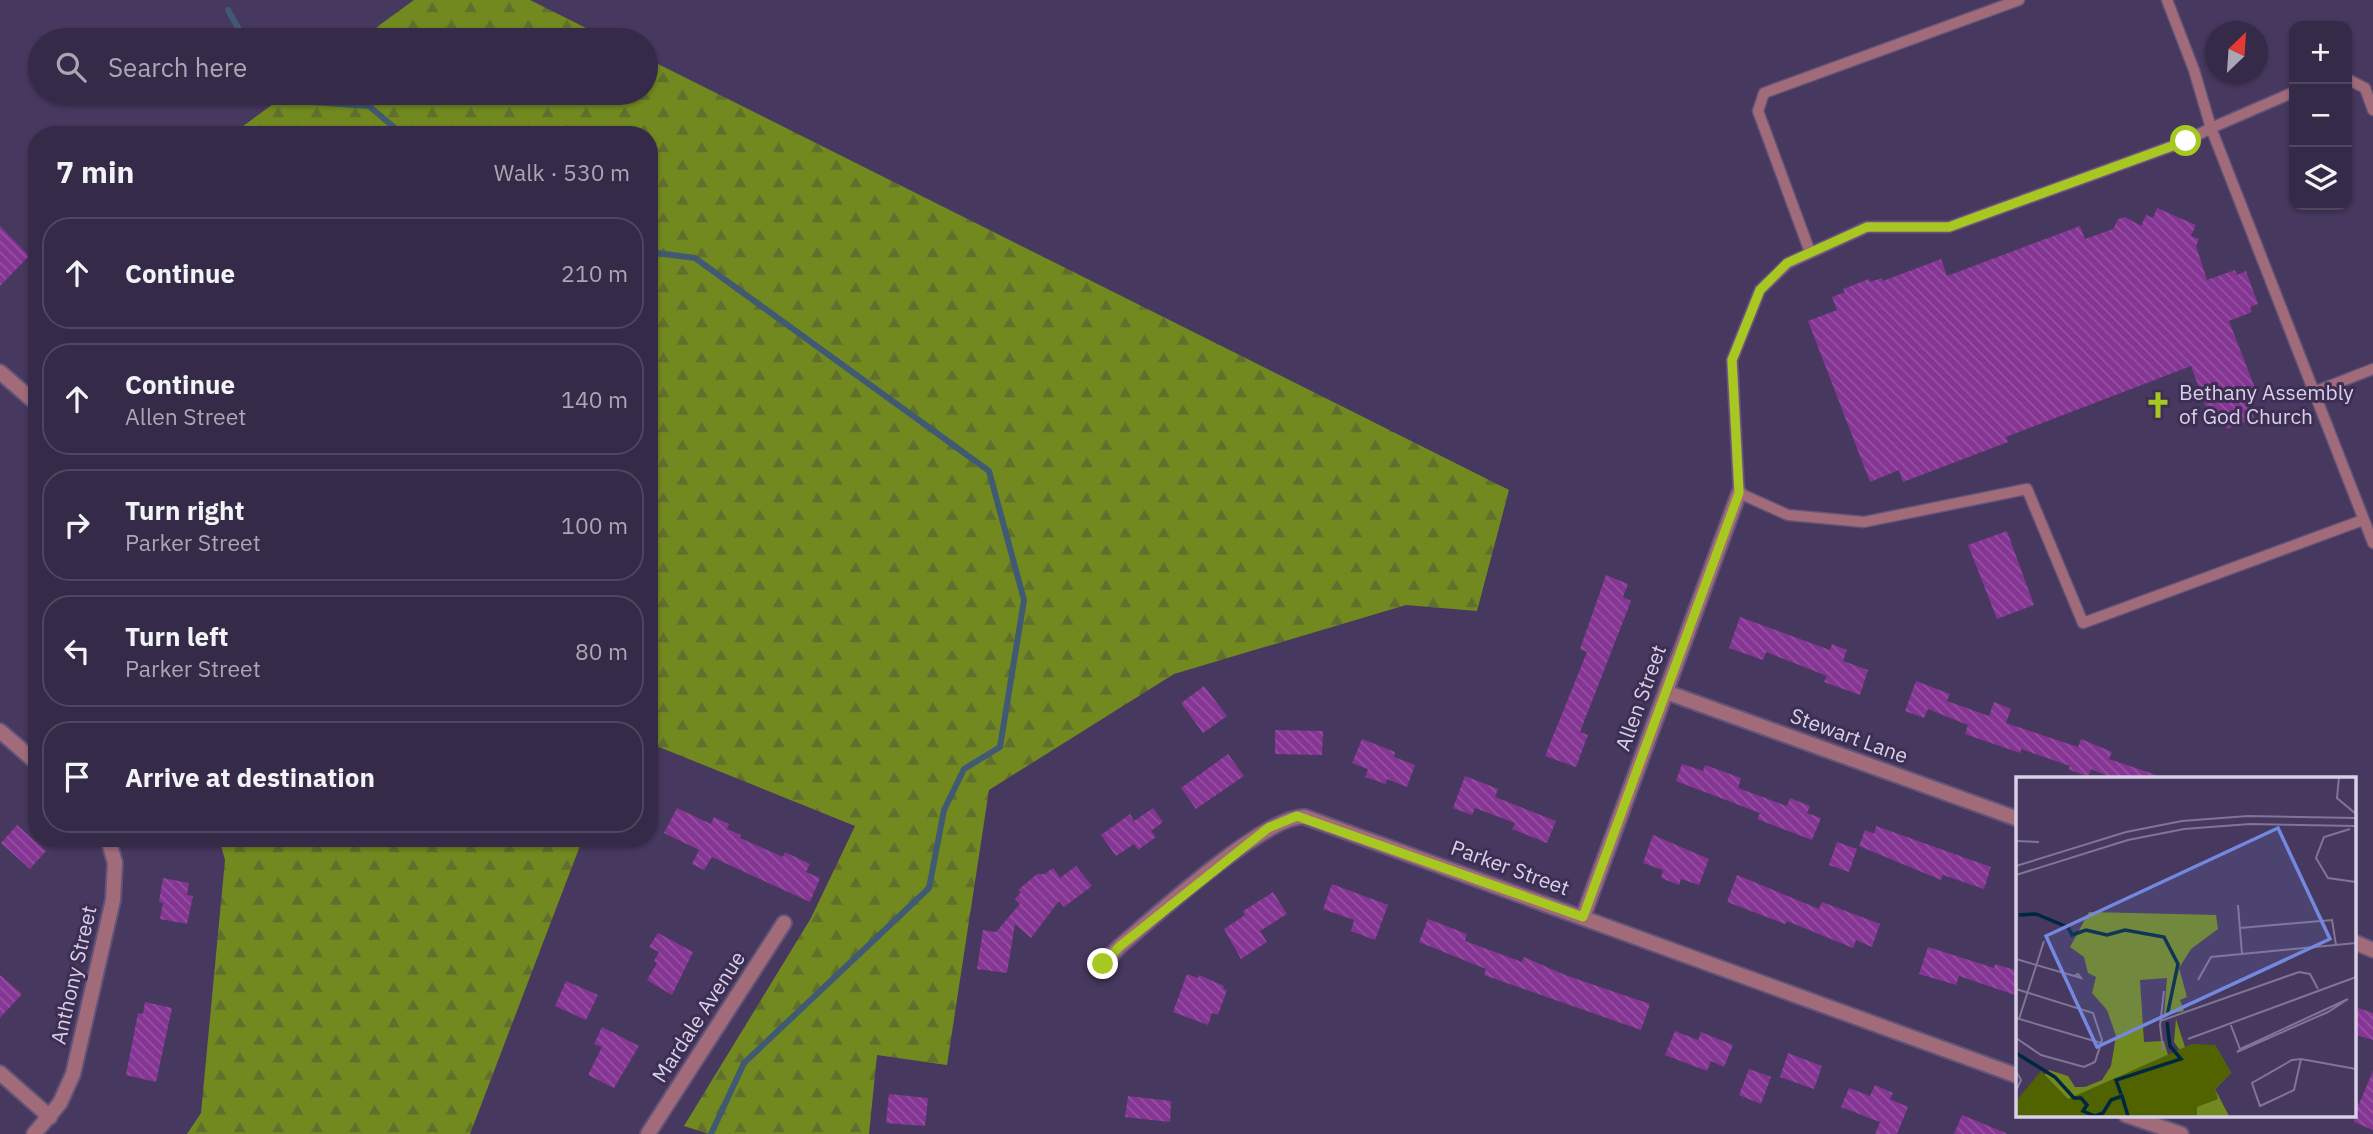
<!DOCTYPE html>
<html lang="en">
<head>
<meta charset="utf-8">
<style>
	:root { --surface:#352a47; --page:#3d324e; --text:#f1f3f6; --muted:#aaa7b4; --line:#4f4660 }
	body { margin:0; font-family:"IBM Plex Sans",sans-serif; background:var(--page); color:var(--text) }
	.controls { position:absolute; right:21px; top:21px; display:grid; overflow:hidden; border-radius:14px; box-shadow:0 2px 5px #0004 }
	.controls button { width:63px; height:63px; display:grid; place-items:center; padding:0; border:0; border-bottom:2px solid var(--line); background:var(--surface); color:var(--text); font:35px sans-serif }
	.compass { position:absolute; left:2205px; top:21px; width:63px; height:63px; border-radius:50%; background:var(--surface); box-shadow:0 2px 5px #0004; rotate:25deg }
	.stop { position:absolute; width:21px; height:21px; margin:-16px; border:5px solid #a6c821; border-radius:50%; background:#fff }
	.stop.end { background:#a6c821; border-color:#fff; box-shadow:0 2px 7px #0008 }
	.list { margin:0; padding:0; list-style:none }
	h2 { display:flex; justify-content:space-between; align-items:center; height:91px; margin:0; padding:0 28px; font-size:30px }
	h2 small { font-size:23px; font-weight:400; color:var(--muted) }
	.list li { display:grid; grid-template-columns:46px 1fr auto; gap:21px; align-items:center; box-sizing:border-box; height:112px; margin:0 14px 14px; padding:0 14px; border:2px solid var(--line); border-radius:28px }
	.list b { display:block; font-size:26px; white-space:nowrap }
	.list p { margin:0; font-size:23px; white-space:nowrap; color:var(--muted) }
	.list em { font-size:23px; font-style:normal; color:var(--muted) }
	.icon { flex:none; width:38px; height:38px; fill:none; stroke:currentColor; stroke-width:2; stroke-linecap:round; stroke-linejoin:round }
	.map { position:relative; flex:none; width:2373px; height:1134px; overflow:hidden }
	.search { position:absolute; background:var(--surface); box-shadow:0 2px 5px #0004; left:28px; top:28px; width:630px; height:77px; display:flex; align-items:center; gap:18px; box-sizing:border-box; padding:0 24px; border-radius:38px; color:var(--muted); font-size:26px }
	.panel { position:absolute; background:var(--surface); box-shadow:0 2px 5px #0004; left:28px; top:126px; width:630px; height:721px; border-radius:28px }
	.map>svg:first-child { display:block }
	.forest { fill:url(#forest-firs) }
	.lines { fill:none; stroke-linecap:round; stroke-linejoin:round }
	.stream { stroke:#415a73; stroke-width:6 }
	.building { fill:url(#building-back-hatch) }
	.service-casing { stroke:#615478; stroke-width:13 }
	.minor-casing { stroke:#615478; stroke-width:18 }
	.service { stroke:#a26b7a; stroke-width:10 }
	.minor { stroke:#a26b7a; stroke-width:14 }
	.route { stroke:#a6c821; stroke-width:9 }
	.labels { text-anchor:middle; stroke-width:6; stroke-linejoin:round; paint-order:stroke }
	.poi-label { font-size:21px; fill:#d9d1e8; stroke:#3d2e53; text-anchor:start }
	.street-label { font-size:21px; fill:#d9d1e8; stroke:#3d2e53 }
	.inset-river { fill:none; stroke:#002741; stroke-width:3.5 }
	.inset-road { fill:none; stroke:#817596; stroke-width:2 }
	.view { fill:#7289df; fill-opacity:0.15; stroke:#7289df; stroke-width:3.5 }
	.inset-edge { fill:none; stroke:#d9d1e8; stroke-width:3.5 }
</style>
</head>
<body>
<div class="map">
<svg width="2373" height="1134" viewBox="0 0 2373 1134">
	<defs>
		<pattern id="forest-firs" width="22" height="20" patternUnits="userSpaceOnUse" patternTransform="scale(1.75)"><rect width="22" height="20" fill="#728920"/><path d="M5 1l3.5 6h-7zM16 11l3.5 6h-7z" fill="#616f2d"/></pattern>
		<pattern id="building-back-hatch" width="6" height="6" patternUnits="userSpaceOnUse" patternTransform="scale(1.75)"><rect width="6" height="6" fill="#853593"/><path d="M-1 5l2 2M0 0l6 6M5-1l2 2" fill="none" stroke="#9651a2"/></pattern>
	</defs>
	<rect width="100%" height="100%" fill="#47385f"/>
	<g class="forest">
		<path d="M414 0H530L610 40H359Z"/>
		<path d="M646 58 1509 490 1477 611 1406 605 1174 674 989 790 947 1065 877 1055 869 1134H709L684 1126 811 918 855 826 649 743V135H231L288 93H646Z"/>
		<path d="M219 838H583L470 1134H187L201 1113 225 860Z"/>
	</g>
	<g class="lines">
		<g class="stream">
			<path d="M228 10 245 40"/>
			<path d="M231 93 230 96 369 106 403 135"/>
			<path d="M649 252 695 258 989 471 1024 600 1000 747 964 769 944 810 929 888 744 1063 711 1134"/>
		</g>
	</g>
	<g class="building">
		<path d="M2157 208 2196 225 2191 236 2199 239 2196 246 2207 280 2235 270 2237 275 2246 271 2258 304 2250 307 2252 312 2229 321 2258 396 2248 400 2254 418 2227 429 2220 411 2209 415 2191 366 2006 437 2008 442 1903 482 1899 470 1870 482 1808 321 1837 310 1832 297 1845 292 1843 289 1869 279 1870 282 1882 278 1883 281 1941 259 1947 276 2080 226 2085 239 2113 229 2118 219 2125 217 2141 226 2146 215 2153 218Z"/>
		<path d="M0 226 29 256 0 286Z"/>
		<path d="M2007 531 2034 605 1997 619 1968 545Z"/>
		<path d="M1606 575 1628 584 1623 597 1631 601 1580 732 1588 735 1576 767 1545 756 1587 652 1580 649Z"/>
		<path d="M1740 617 1830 650 1832 644 1847 650 1843 661 1868 670 1860 695 1824 682 1827 676 1766 652 1763 660 1729 648Z"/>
		<path d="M1916 681 1950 694 1947 701 1989 716 1994 702 2011 709 2006 723 2078 747 2081 739 2112 752 2109 759 2159 776 2158 779H2115L2091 769 2088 777 2068 769 2070 766 2021 749 2020 753 1965 734 1968 725 1928 709 1924 718 1905 711Z"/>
		<path d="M1204 686 1227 716 1203 733 1181 703Z"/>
		<path d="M1275 730 1323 731 1322 755 1275 754Z"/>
		<path d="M1362 739 1395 752 1394 757 1415 765 1407 787 1387 779 1386 784 1365 777 1368 769 1352 763Z"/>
		<path d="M1228 754 1244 776 1196 809 1181 788Z"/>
		<path d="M1682 764 1703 771 1705 765 1741 778 1738 788 1787 806 1790 798 1810 806 1807 813 1821 818 1812 840 1757 819 1760 813 1676 781Z"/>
		<path d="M1465 776 1498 789 1495 797 1556 821 1547 843 1512 829 1515 823 1475 808 1472 815 1453 808Z"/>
		<path d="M677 808 711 824 714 817 729 824 727 829 741 835 740 838 783 857 785 852 810 864 806 872 820 878 810 902 712 857 704 870 692 864 699 850 664 833Z"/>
		<path d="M1153 808 1163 822 1151 831 1156 837 1138 850 1134 844 1116 856 1101 835 1130 814 1134 821Z"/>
		<path d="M17 825 46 851 30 869 1 843Z"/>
		<path d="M1876 826 1991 867 1984 889 1943 875 1941 880 1859 846 1865 830 1874 834Z"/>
		<path d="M1653 835 1709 859 1699 885 1681 879 1679 885 1661 878 1663 870 1643 863Z"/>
		<path d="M1837 842 1857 849 1849 872 1829 865Z"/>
		<path d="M1076 866 1092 886 1064 907 1059 901 1031 938 1015 924 1007 973 977 969 983 930 996 932 1020 904 1015 899 1021 892 1018 890 1037 874H1045L1053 868 1060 878Z"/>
		<path d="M1737 875 1819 909 1822 902 1880 924 1872 947 1856 940 1853 948 1787 921 1785 924 1727 902Z"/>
		<path d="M163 878 189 883 187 895 193 896 187 924 160 919 163 903 159 902Z"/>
		<path d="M1332 884 1388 905 1375 940 1351 931 1354 920 1323 909Z"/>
		<path d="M1273 892 1287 914 1260 931 1267 942 1241 959 1224 929 1245 915 1243 911Z"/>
		<path d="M1428 919 1467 934 1465 941 1522 962 1524 957 1565 975 1650 1004 1641 1030 1484 975 1486 969 1419 942Z"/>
		<path d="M658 933 693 952 672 995 647 980 657 963 654 961 659 952 649 947Z"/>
		<path d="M1928 947 1994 968 1995 964 2018 971V996L1959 976 1956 985 1919 974Z"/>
		<path d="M1187 974 1198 978 1199 975 1224 986 1223 989 1227 990 1218 1015 1212 1013 1208 1025 1173 1012Z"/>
		<path d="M0 975 22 994 0 1018Z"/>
		<path d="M566 981 598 995 586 1020 555 1006Z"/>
		<path d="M145 1002 172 1008 156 1082 126 1075 138 1013 143 1014Z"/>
		<path d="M2358 1008 2373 1013V1040L2354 1034Z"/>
		<path d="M602 1027 639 1046 614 1088 588 1075 602 1047 594 1044Z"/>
		<path d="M1675 1031 1698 1040 1701 1032 1733 1045 1724 1067 1711 1061 1707 1071 1665 1055Z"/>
		<path d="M1788 1053 1822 1066 1814 1089 1780 1077Z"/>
		<path d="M1749 1069 1771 1077 1761 1104 1739 1095Z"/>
		<path d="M2373 1071V1130L2354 1122V1102L2359 1104Z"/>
		<path d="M1875 1085 1893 1093 1890 1099 1908 1107 1897 1134H1875L1880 1122 1841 1107 1849 1088 1870 1096Z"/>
		<path d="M889 1094 928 1098 925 1126 886 1123Z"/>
		<path d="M1128 1096 1171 1101 1170 1122 1125 1117Z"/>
		<path d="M1962 1115 2006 1133V1134H1954Z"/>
	</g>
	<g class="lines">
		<defs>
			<g id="service">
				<path d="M2167 0 2194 70 2211 128 2294 92"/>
				<path d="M2347 79 2365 88 2373 110"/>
				<path d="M1810 252 1758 111 1764 93 2019 0"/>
				<path d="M2314 392 2373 369"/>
				<path d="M2363 520 2083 623 2027 489 1864 522 1788 515 1739 493 1732 360 1760 290 1788 263 1867 227H1949L2186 141 2211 128 2373 543"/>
			</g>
			<g id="minor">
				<path d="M0 372 37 404"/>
				<path d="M1666 692 2018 819"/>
				<path d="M0 731 37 763"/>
				<path d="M1583 917 1739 493"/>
				<path d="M2354 942 2373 950"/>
				<path d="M1103 964 1120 946C1153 918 1268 813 1305 817L2018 1076"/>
				<path d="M0 1073 50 1117"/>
				<path d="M2126 1115 2181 1134"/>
				<path d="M34 1134 60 1103 73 1074 113 900 115 863 108 838"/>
				<path d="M648 1134 784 923"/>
			</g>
		</defs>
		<use href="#service" class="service-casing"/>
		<use href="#minor" class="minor-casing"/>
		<use href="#service" class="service"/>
		<use href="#minor" class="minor"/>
	</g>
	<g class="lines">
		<path class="route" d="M1103 964 1120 946 1268 828 1297 816 1583 917 1739 493 1732 360 1760 290 1787 263 1867 227H1949L2186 141"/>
	</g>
	<defs>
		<symbol id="church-bare" viewBox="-9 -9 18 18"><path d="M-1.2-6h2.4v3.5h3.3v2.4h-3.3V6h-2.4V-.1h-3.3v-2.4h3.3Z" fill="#a6c821" stroke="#3d2e53" stroke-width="2.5" paint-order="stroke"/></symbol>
	</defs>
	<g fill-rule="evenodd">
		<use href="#church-bare" x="2139" y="386" width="38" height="38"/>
	</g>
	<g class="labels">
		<g class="poi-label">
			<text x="2179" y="400">Bethany Assembly<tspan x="2179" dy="24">of God Church</tspan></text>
		</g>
		<g class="street-label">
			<text transform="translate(1641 698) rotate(-70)" y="7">Allen Street</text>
			<text transform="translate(1849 736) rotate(20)" y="7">Stewart Lane</text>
			<text transform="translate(1510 868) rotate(20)" y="7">Parker Street</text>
			<text transform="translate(74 975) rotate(-77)" y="7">Anthony Street</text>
			<text transform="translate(699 1017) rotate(-57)" y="7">Mardale Avenue</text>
		</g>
	</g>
	<g transform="translate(2016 777)">
		<rect width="340" height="340" fill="#47385f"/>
		<path d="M73 135 200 138 202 152 175 172 163 191 171 220 164 223 168 234 148 238 151 201 124 203 128 265 148 264 152 278 169 280 158 265 160 242 169 270 199 268 215 296 199 312 213 339H0V331L33 293 52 299 59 310H69L86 303 95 289 100 259 91 233 76 216 80 200 72 196 68 180 54 170Z" fill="#728920"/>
		<path d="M176 267 199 268 215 296 199 312 202 322 181 330V339H0V324L25 294 52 322Z" fill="#516300"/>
		<path class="inset-river" d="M3 138 20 137 49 149M52 150 56 158 70 153 91 158 109 153 148 160 162 187 151 239M0 276 39 300 58 321H65L71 328 67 334 79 339 87 336 95 323 106 319 112 339M105 317 100 303 165 282 154 269 151 245"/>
		<path class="inset-road" d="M323 0 321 21 340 37M334 52 308 60 300 81 312 101 340 105M0 64 23 65M0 89 110 55 166 44 232 39 340 41M0 98 112 63 168 52 234 47 340 49M222 128 226 177M224 151 316 143 320 168M0 182 65 201 62 197 58 199M182 203 195 180 340 166M0 212 77 236 86 263 79 285 68 290 25 278 0 261M332 222 312 235 221 275 226 271ZM0 241 85 266M3 242 28 164M144 244 283 195 294 197 302 212M214 246 224 272M172 262 340 200M147 273 144 248 148 214M285 282 278 313 244 329 236 306 276 283 285 282 340 292M0 294 5 303 0 314"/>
		<path class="view" d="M262 51 314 162 81 270 30 159Z"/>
		<rect width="340" height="340" class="inset-edge"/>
	</g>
</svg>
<div class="controls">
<button>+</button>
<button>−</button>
<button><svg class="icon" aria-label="layers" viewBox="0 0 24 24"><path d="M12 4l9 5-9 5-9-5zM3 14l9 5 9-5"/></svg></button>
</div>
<svg class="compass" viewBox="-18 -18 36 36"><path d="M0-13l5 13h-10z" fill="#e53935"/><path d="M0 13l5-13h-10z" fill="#aaa7b4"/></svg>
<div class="stop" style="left:2186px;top:141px"></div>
<div class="stop end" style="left:1103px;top:964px"></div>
<div class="search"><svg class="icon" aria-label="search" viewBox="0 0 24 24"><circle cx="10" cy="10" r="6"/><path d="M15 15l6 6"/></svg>Search here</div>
<section class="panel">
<h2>7 min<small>Walk · 530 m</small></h2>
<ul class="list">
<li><svg class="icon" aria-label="ahead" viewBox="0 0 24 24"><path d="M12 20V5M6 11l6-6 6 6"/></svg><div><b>Continue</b></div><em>210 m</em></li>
<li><svg class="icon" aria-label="ahead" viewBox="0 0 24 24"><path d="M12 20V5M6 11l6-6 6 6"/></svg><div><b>Continue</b><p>Allen Street</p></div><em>140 m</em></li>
<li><svg class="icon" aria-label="right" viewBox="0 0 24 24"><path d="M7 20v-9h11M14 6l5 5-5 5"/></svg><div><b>Turn right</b><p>Parker Street</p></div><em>100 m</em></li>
<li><svg class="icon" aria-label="left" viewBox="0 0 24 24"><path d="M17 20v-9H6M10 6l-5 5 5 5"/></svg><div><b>Turn left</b><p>Parker Street</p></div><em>80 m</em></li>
<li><svg class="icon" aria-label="arrive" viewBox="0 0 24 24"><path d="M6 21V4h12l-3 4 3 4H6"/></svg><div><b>Arrive at destination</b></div></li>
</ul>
</section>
</div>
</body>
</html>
